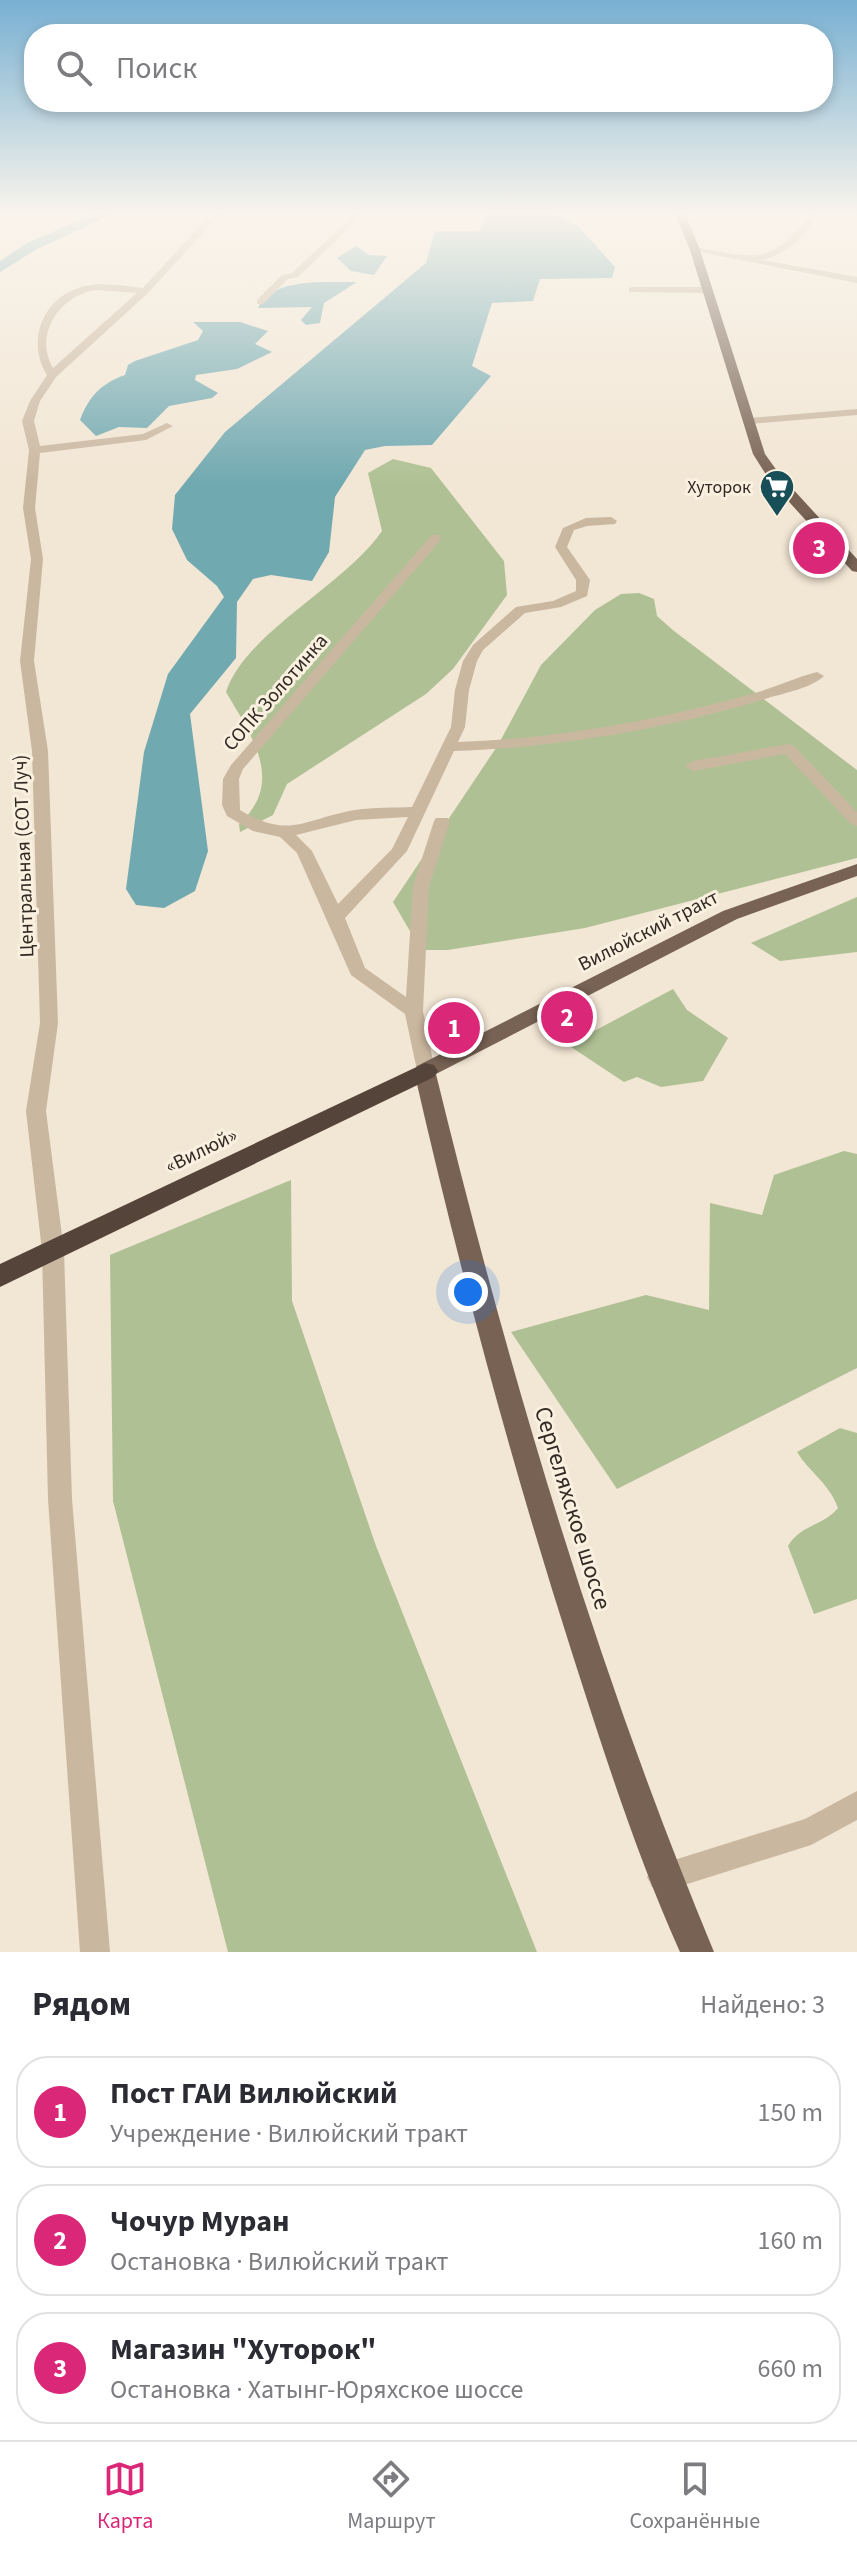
<!DOCTYPE html>
<html lang="ru">
<head>
<meta charset="utf-8">
<style>
	:root { --surface:#fff; --page:#f2f2f3; --text:#2b2b33; --muted:#7c7c81; --line:#e1e1e2; --accent:#db2777 }
	body { margin:0; font-family:"Source Sans 3",sans-serif; background:var(--page); color:var(--text) }
	.you { position:absolute; left:468px; top:1292px; width:28px; height:28px; margin:-20px; border:6px solid #fff; border-radius:50%; background:#1a73e8; box-shadow:0 0 0 12px #1a73e833 }
	.badge { display:grid; place-items:center; width:52px; height:52px; border-radius:50%; background:var(--accent); color:#fff; font-size:26px; font-weight:700 }
	.pin { position:absolute; translate:-50% -50%; border:4px solid #fff; box-shadow:0 2px 8px #0006 }
	.list { margin:0; padding:0; list-style:none }
	h2 { display:flex; justify-content:space-between; align-items:center; height:104px; margin:0; padding:0 32px; font-size:34px }
	h2 small { font-size:26px; font-weight:400; color:var(--muted) }
	.list li { display:grid; grid-template-columns:52px 1fr auto; gap:24px; align-items:center; box-sizing:border-box; height:112px; margin:0 16px 16px; padding:0 16px; border:2px solid var(--line); border-radius:32px }
	.list b { display:block; font-size:30px; white-space:nowrap }
	.list p { margin:0; font-size:26px; white-space:nowrap; color:var(--muted) }
	.list em { font-size:26px; font-style:normal; color:var(--muted) }
	.icon { flex:none; width:44px; height:44px; fill:none; stroke:currentColor; stroke-width:2; stroke-linecap:round; stroke-linejoin:round }
	.map { position:relative; flex:none; width:857px; height:1952px; overflow:hidden }
	.search { position:absolute; background:var(--surface); box-shadow:0 4px 12px #0003; left:24px; right:24px; top:24px; height:88px; display:flex; align-items:center; gap:20px; box-sizing:border-box; padding:0 28px; border-radius:32px; color:var(--muted); font-size:30px }
	.sheet { height:488px; background:var(--surface) }
	nav { display:flex; justify-content:space-around; align-items:center; box-sizing:border-box; height:112px; border-top:2px solid var(--line); background:var(--surface); font-size:22px; color:var(--muted) }
	nav a { display:grid; justify-items:center; gap:4px }
	nav .on { color:var(--accent) }
	.map>svg:first-child { display:block }
	.green { fill:#afc194 }
	.water { fill:#71a9b1 }
	.lines { fill:none; stroke-linecap:round; stroke-linejoin:round }
	.river { fill:#71a9b1; fill-rule:evenodd }
	.minor { fill:#cab7a0; fill-rule:evenodd }
	.major { fill:#776253; fill-rule:evenodd }
	.highway { fill:#55443a; fill-rule:evenodd }
	.labels { text-anchor:middle; stroke-width:6; stroke-linejoin:round; paint-order:stroke }
	.far-poi-label { font-size:18px; fill:#332a24; stroke:#faf0e0; text-anchor:end }
	.street-label { font-size:20px; fill:#332a24; stroke:#faf0e0 }
	.near-street-label { font-size:24px; fill:#332a24; stroke:#faf0e0 }
</style>
</head>
<body>
<div class="map">
<svg width="857" height="1952" viewBox="0 0 857 1952">
	<rect width="100%" height="100%" fill="#f2e6d4"/>
	<g class="green">
		<path d="M393 459 431 468 504 561 507 595 453 669 426 694 287 784 273 815 240 832 239 824C286 782 251 735 226 692 245 633 345 585 382 531L368 473Z"/>
		<path d="M639 593 654 599 657 616 674 631 857 770V858L585 928 448 950H421L393 902 498 745 541 665 595 610 621 594Z"/>
		<path d="M857 897V952L780 961 751 943Z"/>
		<path d="M673 989 687 1010 728 1038 703 1081 661 1087 637 1077 624 1082 568 1045Z"/>
		<path d="M844 1151 857 1154V1368L617 1489 511 1332 646 1295 709 1310 710 1203 762 1215 774 1175Z"/>
		<path d="M291 1180 292 1301 376 1546 537 1952H228L113 1501 110 1255Z"/>
		<path d="M840 1428 857 1433V1599L814 1614 788 1546C800 1525 823 1526 838 1508 829 1483 810 1473 797 1452Z"/>
	</g>
	<g class="water">
		<path d="M489 211H547L578 226 615 267 612 278 540 279 533 301 492 303 472 366 491 376 432 445 385 446 365 450 335 497 329 552 312 581 271 575 253 579 237 602 236 658 190 714 208 851 195 891 164 908 136 905 126 889 144 752 168 674 224 597 217 586 187 560 172 529 175 495 225 432 426 263 435 231H479Z"/>
		<path d="M356 246 369 255 387 256 374 275 351 271 337 258Z"/>
		<path d="M357 282 324 303 320 323 306 325 301 320 312 307 258 308C273 276 329 283 357 282Z"/>
		<path d="M193 322H240L268 331 255 344 272 352 237 369 196 375 195 380 218 393 212 398 169 406 147 428 119 427 96 436 80 420C89 396 102 383 125 375L128 365 135 361 198 340 203 331Z"/>
	</g>
	<g class="lines">
		<path class="river" d="M101 211H119L37 249 0 272V261L27 243Z"/>
		<g class="minor">
			<path d="M223 211H234L213 222 148 293 56 377 40 401 34 421 40 446 143 434 167 423 173 426 146 440 40 453 35 508 43 559 34 661 48 751 58 1023 46 1111 64 1251 72 1499 110 1952H80L48 1499 42 1251 26 1111 40 1023 32 751 20 661 31 559 23 508 29 450 22 421 30 401 47 375C25 340 44 295 85 286 104 282 124 286 143 288L207 218ZM97 290 137 293 53 368C33 335 60 294 97 290Z"/>
			<path d="M358 211H367L298 277 288 279 263 304H257V300L282 275 292 273Z"/>
			<path d="M814 211H822C806 233 790 254 762 260L857 277V283L690 250 695 247C759 259 770 266 814 211Z"/>
			<path d="M632 287H708L713 290 708 293 629 292V288Z"/>
			<path d="M857 409V415L749 424 743 421 749 418Z"/>
			<path d="M611 517 617 521 615 524 587 526 574 530 567 547 590 580 587 596 561 607 525 613 483 650 477 661 469 690 465 727 458 742C555 739 655 721 748 695 771 689 794 678 817 672L824 676C811 688 785 693 768 698 673 728 554 748 454 751L407 851 345 918 365 968 406 997 413 886 434 821 436 818H448L450 821 429 886 423 1011 435 1071 432 1075H418L405 1014 351 975 297 853 280 837 253 831 227 816 222 805 223 779 231 765 432 535H440V541L243 769 239 779 240 810C291 840 303 819 355 810 374 807 394 808 412 807L451 727 455 690 463 661 473 645 516 607 553 601 576 591V580L555 547 563 528 586 518ZM408 817 392 849 338 904 312 851 296 835 356 820Z"/>
			<path d="M789 744 794 746 857 812V826L851 824 785 754 693 771 685 766 693 761Z"/>
			<path d="M857 1791V1820L811 1845 662 1892 652 1887 647 1877 652 1867 805 1819Z"/>
		</g>
		<g class="major">
			<path d="M674 211H684L700 250 765 454 780 475 857 559V572L852 571 770 481 753 454 690 250Z"/>
			<path d="M857 864V876L737 919 436 1074C509 1373 596 1668 714 1952H680C637 1856 605 1756 573 1656 511 1463 459 1268 414 1071L417 1066 723 911Z"/>
		</g>
		<path class="highway" d="M425 1063 434 1065 438 1071 434 1077 0 1287V1264Z"/>
	</g>
	<linearGradient id="sky" x2="0" y2="1"><stop stop-color="#78b0d2"/><stop offset="0.44" stop-color="#f9f4ec"/><stop offset="1" stop-color="#f9f4ec" stop-opacity="0"/></linearGradient>
	<rect width="857" height="484" fill="url(#sky)"/>
	<defs>
		<symbol id="supermarket-pin" viewBox="-11 -11 22 30"><path d="M0 17L-7.5 6A9.5 9.5 0 1 1 7.5 6Z" fill="#174e57" stroke="#faf0e0"/><path d="M-6-5.5h2.5l.6 2H6L4.5 2H-2.5L-4.4-4H-6ZM-1.5 3.2a1.3 1.3 0 1 0 .1 0ZM3 3.2a1.3 1.3 0 1 0 .1 0Z" fill="#fff"/></symbol>
	</defs>
	<g fill-rule="evenodd">
		<use href="#supermarket-pin" x="757" y="467" width="40" height="54"/>
	</g>
	<g class="labels">
		<g class="far-poi-label">
			<text x="751" y="493">Хуторок</text>
		</g>
		<g class="street-label">
			<text transform="translate(275 692) rotate(-49)" y="7">СОПК Золотинка</text>
			<text transform="translate(23 856) rotate(-92)" y="7">Центральная (СОТ Луч)</text>
			<text transform="translate(648 930) rotate(-27)" y="7">Вилюйский тракт</text>
			<text transform="translate(201 1150) rotate(-26)" y="7">«Вилюй»</text>
		</g>
		<g class="near-street-label">
			<text transform="translate(573 1508) rotate(73)" y="8">Сергеляхское шоссе</text>
		</g>
	</g>
</svg>
<div class="you"></div>
<div class="pin badge" style="left:454px;top:1028px">1</div>
<div class="pin badge" style="left:567px;top:1017px">2</div>
<div class="pin badge" style="left:819px;top:548px">3</div>
<div class="search"><svg class="icon" aria-label="search" viewBox="0 0 24 24"><circle cx="10" cy="10" r="6"/><path d="M15 15l6 6"/></svg>Поиск</div>
</div>
<section class="sheet">
<h2>Рядом<small>Найдено: 3</small></h2>
<ul class="list">
<li><span class="badge">1</span><div><b>Пост ГАИ Вилюйский</b><p>Учреждение · Вилюйский тракт</p></div><em>150 m</em></li>
<li><span class="badge">2</span><div><b>Чочур Муран</b><p>Остановка · Вилюйский тракт</p></div><em>160 m</em></li>
<li><span class="badge">3</span><div><b>Магазин &quot;Хуторок&quot;</b><p>Остановка · Хатынг-Юряхское шоссе</p></div><em>660 m</em></li>
</ul>
</section>
<nav>
<a class="on"><svg class="icon" aria-label="map" viewBox="0 0 24 24"><path d="M3 6l6-2 6 2 6-2v14l-6 2-6-2-6 2zM9 4v14M15 6v14"/></svg>Карта</a>
<a><svg class="icon" aria-label="directions" viewBox="0 0 24 24"><path d="M12 3l9 9-9 9-9-9zM9 14v-3h6M13 9l2 2-2 2"/></svg>Маршрут</a>
<a><svg class="icon" aria-label="saved" viewBox="0 0 24 24"><path d="M7 4h10v16l-5-4-5 4z"/></svg>Сохранённые</a>
</nav>
</body>
</html>
